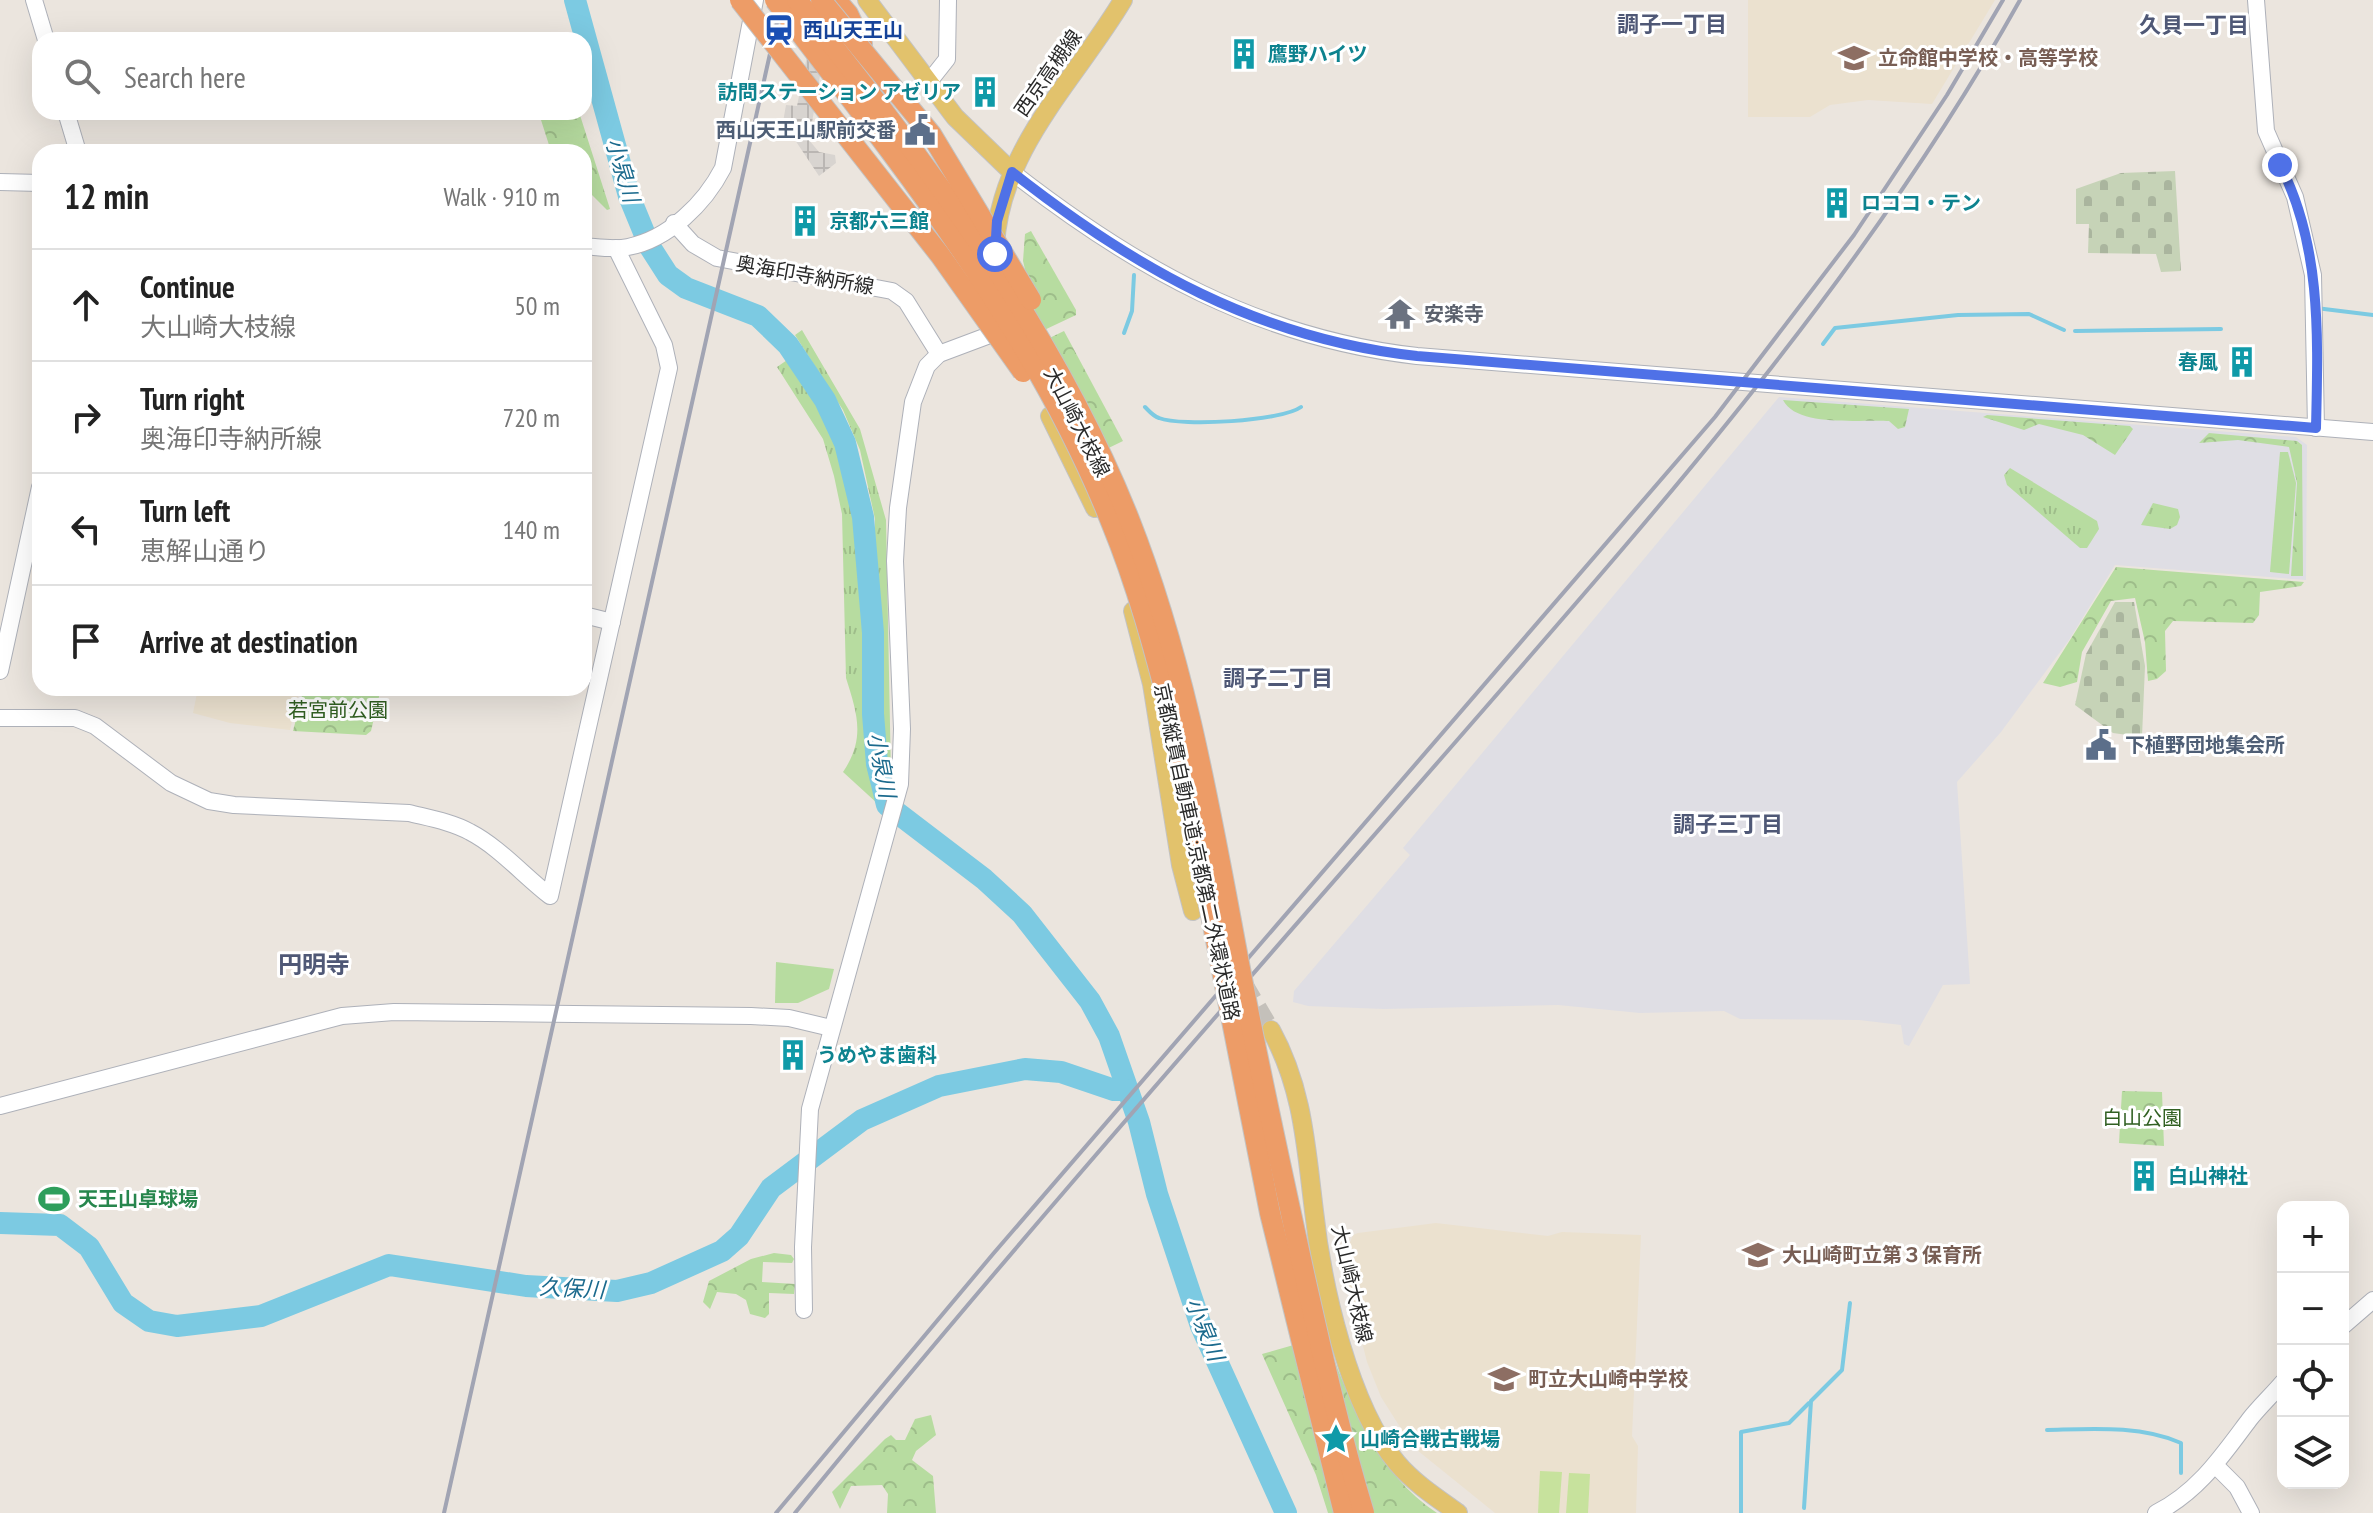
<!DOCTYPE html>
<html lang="en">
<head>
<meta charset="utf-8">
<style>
	:root { --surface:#fff; --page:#f6f6f6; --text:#222; --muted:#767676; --line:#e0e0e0 }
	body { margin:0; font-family:"PT Sans Narrow","Noto Sans JP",sans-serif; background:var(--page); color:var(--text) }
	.controls { position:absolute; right:24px; bottom:24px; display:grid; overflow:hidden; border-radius:16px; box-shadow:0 8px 32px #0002 }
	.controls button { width:72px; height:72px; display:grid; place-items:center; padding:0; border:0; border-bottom:2px solid var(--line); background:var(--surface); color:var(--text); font:40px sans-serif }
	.stop { position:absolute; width:24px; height:24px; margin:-18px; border:6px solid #4f71e7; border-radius:50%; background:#fff }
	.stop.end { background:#4f71e7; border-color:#fff; box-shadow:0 2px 8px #0008 }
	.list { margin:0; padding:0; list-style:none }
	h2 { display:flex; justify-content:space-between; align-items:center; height:104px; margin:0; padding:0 32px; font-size:34px }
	h2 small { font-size:26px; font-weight:400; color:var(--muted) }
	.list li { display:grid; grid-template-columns:52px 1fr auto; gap:24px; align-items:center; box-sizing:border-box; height:112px; padding:0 32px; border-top:2px solid var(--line) }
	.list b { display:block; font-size:30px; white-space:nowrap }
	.list p { margin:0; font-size:26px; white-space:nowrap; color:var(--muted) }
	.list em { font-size:26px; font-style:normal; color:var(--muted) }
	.icon { flex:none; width:44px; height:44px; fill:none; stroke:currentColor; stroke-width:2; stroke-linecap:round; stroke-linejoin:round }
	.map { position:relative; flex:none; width:2373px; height:1513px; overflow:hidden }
	.search { position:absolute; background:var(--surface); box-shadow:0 8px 32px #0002; left:32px; top:32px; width:560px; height:88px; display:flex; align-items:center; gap:20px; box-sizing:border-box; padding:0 28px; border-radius:24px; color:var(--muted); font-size:30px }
	.panel { position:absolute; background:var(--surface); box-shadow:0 8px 32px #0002; left:32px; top:144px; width:560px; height:552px; border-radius:24px }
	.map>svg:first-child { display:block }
	.industrial { fill:#dfdee4 }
	.education { fill:#ebe1cf }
	.grass { fill:url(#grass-tufts) }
	.forest { fill:url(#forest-crowns) }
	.cemetery { fill:url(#cemetery-stones) }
	.garden { fill:#b7dca0 }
	.pitch { fill:#c7e29d }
	.plaza { fill:url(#plaza-grid) }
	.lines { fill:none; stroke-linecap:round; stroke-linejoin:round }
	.stream { stroke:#7ccae2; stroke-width:4 }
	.river { stroke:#7ccae2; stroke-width:22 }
	.primary-tunnel { stroke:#c4c0ba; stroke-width:18; stroke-dasharray:18 9; stroke-linecap:butt }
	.secondary-casing { stroke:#aeb1b9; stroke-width:18 }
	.primary-casing { stroke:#c3c3c3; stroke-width:20 }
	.highway-casing { stroke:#c3c3c3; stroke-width:22 }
	.secondary { stroke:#fff; stroke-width:16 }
	.primary { stroke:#e2c26c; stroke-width:18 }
	.highway { stroke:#ed9c67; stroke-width:20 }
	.rail { stroke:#a1a4b3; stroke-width:4 }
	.highway-bridge-casing { stroke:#c3c3c3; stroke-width:22; stroke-linecap:butt }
	.highway-bridge { stroke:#ed9c67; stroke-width:20 }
	.route { stroke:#4f71e7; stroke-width:10 }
	.labels { text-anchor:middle; stroke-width:6; stroke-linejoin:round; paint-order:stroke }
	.transit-label { font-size:20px; font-weight:bold; fill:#164399; stroke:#fff; text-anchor:start }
	.culture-label { font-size:20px; font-weight:bold; fill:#0d838f; stroke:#fff; text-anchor:start }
	.education-label { font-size:20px; font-weight:bold; fill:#785e54; stroke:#fff; text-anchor:start }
	.street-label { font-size:20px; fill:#2a2a2a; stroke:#fff }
	.service-label { font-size:20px; font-weight:bold; fill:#4e5e75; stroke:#fff; text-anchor:end }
	.worship-label { font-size:20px; font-weight:bold; fill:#5b616d; stroke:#fff; text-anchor:start }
	.park-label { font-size:20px; fill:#316022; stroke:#fff }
	.leisure-label { font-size:20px; font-weight:bold; fill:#27864d; stroke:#fff; text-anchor:start }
	.neighbourhood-label { font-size:22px; font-weight:bold; fill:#4f5876; stroke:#fff }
	.water-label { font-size:22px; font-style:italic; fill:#1b6a8d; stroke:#fff }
	.quarter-label { font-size:24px; font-weight:bold; fill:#4f5876; stroke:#fff }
</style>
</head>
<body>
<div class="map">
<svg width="2373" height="1513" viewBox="0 0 2373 1513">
	<defs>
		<pattern id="grass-tufts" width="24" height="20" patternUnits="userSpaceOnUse" patternTransform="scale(2)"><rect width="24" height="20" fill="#b7dca0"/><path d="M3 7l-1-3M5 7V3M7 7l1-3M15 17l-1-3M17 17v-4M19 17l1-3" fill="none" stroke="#9ebd8a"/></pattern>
		<pattern id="forest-crowns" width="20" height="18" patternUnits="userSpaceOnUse" patternTransform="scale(2)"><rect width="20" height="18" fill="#b7dca0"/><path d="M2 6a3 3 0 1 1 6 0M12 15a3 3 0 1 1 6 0" fill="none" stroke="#9ebd8a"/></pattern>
		<pattern id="cemetery-stones" width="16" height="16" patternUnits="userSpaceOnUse" patternTransform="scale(2)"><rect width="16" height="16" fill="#c6d3b7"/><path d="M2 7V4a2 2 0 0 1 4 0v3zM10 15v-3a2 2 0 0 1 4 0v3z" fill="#aab59e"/></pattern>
		<pattern id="plaza-grid" width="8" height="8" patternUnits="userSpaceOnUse" patternTransform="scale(2)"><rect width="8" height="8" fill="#d8d4d0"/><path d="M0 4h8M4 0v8" fill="none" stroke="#bab6b3"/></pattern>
	</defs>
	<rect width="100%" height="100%" fill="#ebe5de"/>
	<path class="industrial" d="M1779 397 2296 437 2307 445 2306 580 2115 565 2069 640 2001 732 1957 782 1970 984 1943 985 1909 1046 1904 1044 1901 1025 1859 1020 1740 1019 1724 1011 1640 1013 1558 1005 1384 1009 1308 1006 1293 1002 1294 991 1410 855 1403 848Z"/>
	<g class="education">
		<path d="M1748 0H1995L1932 104 1868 100 1830 105 1810 117H1748Z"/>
		<path d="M198 688H300L290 730 230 723 193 713Z"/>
		<path d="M1436 1223 1548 1236 1562 1232 1641 1235 1632 1436 1638 1446 1636 1513H1495L1412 1446 1381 1397 1367 1362 1342 1262 1353 1235 1358 1233Z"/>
	</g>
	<g class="grass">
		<path d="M802 330 860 429 886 520 891 776 883 774 881 749 874 596 875 519 860 450 843 410 795 335Z"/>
		<path d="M790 358 822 402 842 450 858 518 863 560 867 763 878 804 843 772C866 738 857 713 846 678L842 514 834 476 823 439 777 367Z"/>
		<path d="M2010 468 2097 521 2099 529 2087 548H2080L2007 485 2004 475Z"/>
		<path d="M2153 503 2178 509 2180 517 2177 525 2170 529 2141 525Z"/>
	</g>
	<g class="forest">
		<path d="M565 112H579L610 209 607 210 584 187V152H556L549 145 541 120Z"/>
		<path d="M1031 231 1076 310V315L1040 332 1023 261 1025 234Z"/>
		<path d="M1064 331 1123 441 1092 456 1037 344Z"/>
		<path d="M1783 400 1909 409 1905 427 1898 429 1889 421C1862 419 1797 428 1783 400Z"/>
		<path d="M1987 415 2130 426 2133 429 2115 455 2083 435 2039 424 2024 430 1983 417Z"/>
		<path d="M2209 433 2297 441 2302 445 2303 576H2291L2297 483 2289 447 2238 440 2199 443Z"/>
		<path d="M2116 567 2304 582 2301 586 2260 592 2259 615 2253 623 2173 621 2165 631 2166 671 2157 679 2148 681 2145 642 2135 598 2111 601 2082 652 2077 682 2060 687 2043 683Z"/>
		<path d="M304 688H381L371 731 366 735 293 731Z"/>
		<path d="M2122 1091 2162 1092 2164 1146 2119 1143Z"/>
		<path d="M774 1253 791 1255 794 1259 792 1263 763 1262 762 1282 795 1284 794 1294 769 1293V1314L765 1318 750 1314 746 1300 736 1294 717 1292 710 1309 703 1302 709 1281 751 1259Z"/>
		<path d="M1325 1336C1350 1401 1377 1474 1437 1513H1328L1316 1475 1262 1354Z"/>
		<path d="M931 1415 936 1435 916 1451 912 1460 933 1476 936 1513H887L888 1494 882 1485 851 1486 840 1509 832 1492 885 1439 891 1435 896 1440H905L915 1419Z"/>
	</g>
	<g class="cemetery">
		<path d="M2175 171 2181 271 2161 272 2156 254 2088 253 2089 224H2076V189L2121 173Z"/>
		<path d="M2115 602H2134L2145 666 2142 737 2113 733 2075 705 2086 654Z"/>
	</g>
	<g class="garden">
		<path d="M2280 452H2288L2296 483 2289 574 2270 572Z"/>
		<path d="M776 962 834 969 829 989 798 1003H775Z"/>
	</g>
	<g class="pitch">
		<path d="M1540 1471 1562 1472 1559 1513H1538Z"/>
		<path d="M1569 1473 1590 1474 1588 1513H1566Z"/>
	</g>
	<path class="plaza" d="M811 36 822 64 809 140 819 152 835 155 836 163 819 176 783 122 786 105 797 106Z"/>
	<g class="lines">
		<g class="stream">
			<path d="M2316 308 2373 315"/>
			<path d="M2075 331 2221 329"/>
			<path d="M1124 333 1132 311 1134 275"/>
			<path d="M1823 344 1835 328 1958 315 2029 314 2064 330"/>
			<path d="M1145 407C1150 412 1153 416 1159 418 1182 427 1282 421 1301 407"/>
			<path d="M2047 1430C2091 1429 2140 1425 2181 1443V1473"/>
			<path d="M1804 1508 1811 1401 1842 1370 1850 1303"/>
			<path d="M1741 1513V1432L1789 1423 1809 1403"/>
		</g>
		<g class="river">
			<path d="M575 0 629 196 650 247 668 275 686 288 758 316 788 345 825 400 845 443 863 517 873 633V714L877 764 887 805 984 879 1022 914 1090 1001 1109 1036 1139 1122 1157 1194 1201 1326 1286 1513"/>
			<path d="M0 1223 60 1225 89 1247 123 1303 149 1321 177 1326 261 1316 389 1265 526 1286 617 1291 651 1283 722 1251 739 1236 771 1188 862 1120 939 1086 1025 1069 1061 1072 1114 1090H1127"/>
		</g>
		<path class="primary-tunnel" d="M1244 984 1271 1030"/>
		<defs>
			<g id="secondary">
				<path d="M34 0 46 40"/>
				<path d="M2256 0 2266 131 2295 197 2313 275 2316 428"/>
				<path d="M928 83 947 59 948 0"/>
				<path d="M66 112 78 152"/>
				<path d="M1012 172C1135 268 1259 338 1417 356L2373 432"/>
				<path d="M0 182 40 183"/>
				<path d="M674 223 693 244 717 258 892 291 906 301 939 354"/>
				<path d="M584 246C598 247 614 250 628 247 669 239 705 203 723 168L755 0"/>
				<path d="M584 615 612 622"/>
				<path d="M0 671 40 487"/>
				<path d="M0 718H75L95 726 171 783 209 801 234 805 409 813C429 818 452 822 470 832 499 847 524 876 550 896L669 368 664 345 616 248"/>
				<path d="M0 1106 342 1016 394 1012 751 1016 789 1018 831 1028"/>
				<path d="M804 1310 803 1247 810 1109 900 784 902 729 895 561 898 508 913 402 927 366 939 354 1003 330"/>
				<path d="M2343 1326 2373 1300"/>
				<path d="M2216 1466 2237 1487 2251 1513"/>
				<path d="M2156 1513C2198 1492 2222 1456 2249 1420 2259 1407 2272 1395 2283 1382"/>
			</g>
			<g id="primary">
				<path d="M867 0 955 117 1012 172"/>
				<path d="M995 246C1000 149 1076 79 1123 0"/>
				<path d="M1050 416 1095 508"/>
				<path d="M1133 611 1152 684 1181 865 1193 911"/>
				<path d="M1271 1030C1303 1088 1306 1147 1314 1211 1322 1285 1349 1406 1397 1463 1414 1483 1437 1498 1458 1513"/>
			</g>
			<path id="highway" d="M836 0 848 14 862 44"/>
		</defs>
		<use href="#secondary" class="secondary-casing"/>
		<use href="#primary" class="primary-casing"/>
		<use href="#highway" class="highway-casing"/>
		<use href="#secondary" class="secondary"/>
		<use href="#primary" class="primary"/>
		<use href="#highway" class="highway"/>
		<g class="rail">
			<path d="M444 1513 782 0"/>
			<path d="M776 1513 993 1254 1715 417 1854 235 1947 95 2003 0"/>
			<path d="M795 1513C1005 1255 1226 1005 1445 754 1653 515 1865 278 2020 0"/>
		</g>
		<defs>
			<g id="highway-bridge">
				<path d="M740 0 940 255 1023 372"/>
				<path d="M775 0C900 163 1034 329 1111 522 1137 585 1155 652 1172 718L1270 1213 1344 1513"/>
				<path d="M797 0C924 161 1053 327 1129 519 1185 661 1210 809 1238 958 1258 1064 1281 1168 1304 1273 1322 1353 1340 1434 1364 1513"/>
				<path d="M821 0 931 134 1031 300"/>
			</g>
		</defs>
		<use href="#highway-bridge" class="highway-bridge-casing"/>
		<use href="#highway-bridge" class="highway-bridge"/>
	</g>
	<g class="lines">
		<path class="route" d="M995 254 997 221 1012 172C1134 268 1259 339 1417 356L2316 428C2318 339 2322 246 2280 165"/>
	</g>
	<defs>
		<symbol id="station-bare" viewBox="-9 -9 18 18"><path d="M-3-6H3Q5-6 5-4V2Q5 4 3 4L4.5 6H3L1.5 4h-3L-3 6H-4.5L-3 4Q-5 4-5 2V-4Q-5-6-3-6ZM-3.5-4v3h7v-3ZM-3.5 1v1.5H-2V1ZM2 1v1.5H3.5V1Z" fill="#1a4fb4" stroke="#fff" stroke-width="2.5" paint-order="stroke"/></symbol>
		<symbol id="building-bare" viewBox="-9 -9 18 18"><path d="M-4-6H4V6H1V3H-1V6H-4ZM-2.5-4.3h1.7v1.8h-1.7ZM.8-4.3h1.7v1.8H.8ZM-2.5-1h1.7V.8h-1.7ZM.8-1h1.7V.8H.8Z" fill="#0f9aa8" stroke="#fff" stroke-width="2.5" paint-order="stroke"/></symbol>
		<symbol id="school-bare" viewBox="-9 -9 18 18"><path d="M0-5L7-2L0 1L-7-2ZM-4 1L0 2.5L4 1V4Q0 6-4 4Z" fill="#8d6e63" stroke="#fff" stroke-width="2.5" paint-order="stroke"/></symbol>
		<symbol id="civic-bare" viewBox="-9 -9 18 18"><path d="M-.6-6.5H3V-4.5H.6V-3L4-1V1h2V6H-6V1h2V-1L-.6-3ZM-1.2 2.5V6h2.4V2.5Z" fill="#5c6f8a" stroke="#fff" stroke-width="2.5" paint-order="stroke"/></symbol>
		<symbol id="temple-bare" viewBox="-9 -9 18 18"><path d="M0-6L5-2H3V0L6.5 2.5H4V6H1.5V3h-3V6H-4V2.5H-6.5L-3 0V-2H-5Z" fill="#6b7280" stroke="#fff" stroke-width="2.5" paint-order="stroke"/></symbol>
		<symbol id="stadium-bare" viewBox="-9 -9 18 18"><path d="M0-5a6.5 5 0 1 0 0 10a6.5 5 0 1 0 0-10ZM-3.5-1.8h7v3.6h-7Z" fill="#2e9e5b" stroke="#fff" stroke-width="2.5" paint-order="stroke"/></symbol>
		<symbol id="sight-bare" viewBox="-9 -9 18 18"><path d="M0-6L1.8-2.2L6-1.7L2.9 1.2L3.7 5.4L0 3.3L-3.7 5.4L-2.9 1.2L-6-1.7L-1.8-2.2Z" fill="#0f9aa8" stroke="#fff" stroke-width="2.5" paint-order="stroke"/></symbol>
	</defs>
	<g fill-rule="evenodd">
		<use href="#station-bare" x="757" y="8" width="44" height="44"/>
		<use href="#building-bare" x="1222" y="32" width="44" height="44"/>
		<use href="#school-bare" x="1832" y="36" width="44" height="44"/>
		<use href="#building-bare" x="963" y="70" width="44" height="44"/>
		<use href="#civic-bare" x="898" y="108" width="44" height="44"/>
		<use href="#building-bare" x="1815" y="181" width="44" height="44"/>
		<use href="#building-bare" x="783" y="199" width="44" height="44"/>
		<use href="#temple-bare" x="1378" y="292" width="44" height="44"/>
		<use href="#building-bare" x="2220" y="340" width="44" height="44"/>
		<use href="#civic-bare" x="2079" y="723" width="44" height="44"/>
		<use href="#building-bare" x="771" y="1033" width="44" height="44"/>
		<use href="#building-bare" x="2122" y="1154" width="44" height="44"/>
		<use href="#stadium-bare" x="32" y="1177" width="44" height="44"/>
		<use href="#school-bare" x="1736" y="1233" width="44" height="44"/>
		<use href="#school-bare" x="1482" y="1357" width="44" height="44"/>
		<use href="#sight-bare" x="1314" y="1417" width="44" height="44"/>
	</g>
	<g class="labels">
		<g class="transit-label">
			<text x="803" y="37">西山天王山</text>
		</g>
		<g class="culture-label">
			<text x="1268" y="61">鷹野ハイツ</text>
			<text x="961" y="99" text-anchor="end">訪問ステーション アゼリア</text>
			<text x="1861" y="210">ロココ・テン</text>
			<text x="829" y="228">京都六三館</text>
			<text x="2218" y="369" text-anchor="end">春風</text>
			<text x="817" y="1062">うめやま歯科</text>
			<text x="2168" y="1183">白山神社</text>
			<text x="1360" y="1446">山崎合戦古戦場</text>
		</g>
		<g class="education-label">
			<text x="1878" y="65">立命館中学校・高等学校</text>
			<text x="1782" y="1262">大山崎町立第３保育所</text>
			<text x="1528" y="1386">町立大山崎中学校</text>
		</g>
		<g class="street-label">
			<text transform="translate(1048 73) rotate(-55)" y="7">西京高槻線</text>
			<text transform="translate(805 275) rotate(10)" y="7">奥海印寺納所線</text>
			<text transform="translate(1077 422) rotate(63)" y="7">大山崎大枝線</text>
			<text transform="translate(1197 852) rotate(78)" y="7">京都縦貫自動車道;京都第二外環状道路</text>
			<text transform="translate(1352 1284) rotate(77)" y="7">大山崎大枝線</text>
		</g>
		<g class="service-label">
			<text x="896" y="137">西山天王山駅前交番</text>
			<text x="2125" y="752" text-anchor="start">下植野団地集会所</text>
		</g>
		<g class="worship-label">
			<text x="1424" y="321">安楽寺</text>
		</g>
		<g class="park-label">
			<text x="338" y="717">若宮前公園</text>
			<text x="2142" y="1125">白山公園</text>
		</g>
		<g class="leisure-label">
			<text x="78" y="1206">天王山卓球場</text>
		</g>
		<g class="neighbourhood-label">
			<text x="1672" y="32">調子一丁目</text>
			<text x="2194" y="33">久貝一丁目</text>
			<text x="1278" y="686">調子二丁目</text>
			<text x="1728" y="832">調子三丁目</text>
		</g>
		<g class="water-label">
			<text transform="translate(623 170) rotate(73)" y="8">小泉川</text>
			<text transform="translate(882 765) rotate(79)" y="8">小泉川</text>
			<text transform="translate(572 1288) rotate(3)" y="8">久保川</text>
			<text transform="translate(1205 1329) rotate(68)" y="8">小泉川</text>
		</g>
		<g class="quarter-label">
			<text x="314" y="973">円明寺</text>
		</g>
	</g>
</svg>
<div class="controls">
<button>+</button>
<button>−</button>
<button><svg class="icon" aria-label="locate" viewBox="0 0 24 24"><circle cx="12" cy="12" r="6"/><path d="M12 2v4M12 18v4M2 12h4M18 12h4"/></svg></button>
<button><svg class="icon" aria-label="layers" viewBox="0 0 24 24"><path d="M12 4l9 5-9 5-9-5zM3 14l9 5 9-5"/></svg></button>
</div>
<div class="stop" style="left:995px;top:254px"></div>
<div class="stop end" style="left:2280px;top:165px"></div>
<div class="search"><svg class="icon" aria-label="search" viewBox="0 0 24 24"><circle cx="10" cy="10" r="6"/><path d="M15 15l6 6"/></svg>Search here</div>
<section class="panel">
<h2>12 min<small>Walk · 910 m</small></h2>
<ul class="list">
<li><svg class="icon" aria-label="ahead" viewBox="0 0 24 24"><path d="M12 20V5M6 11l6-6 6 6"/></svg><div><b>Continue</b><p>大山崎大枝線</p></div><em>50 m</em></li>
<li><svg class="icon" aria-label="right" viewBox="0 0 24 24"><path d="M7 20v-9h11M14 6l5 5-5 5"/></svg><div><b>Turn right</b><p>奥海印寺納所線</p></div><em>720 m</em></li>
<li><svg class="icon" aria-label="left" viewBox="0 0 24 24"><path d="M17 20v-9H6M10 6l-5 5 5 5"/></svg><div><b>Turn left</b><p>恵解山通り</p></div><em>140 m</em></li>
<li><svg class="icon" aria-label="arrive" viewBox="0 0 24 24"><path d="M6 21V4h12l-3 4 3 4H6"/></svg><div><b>Arrive at destination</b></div></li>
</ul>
</section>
</div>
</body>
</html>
